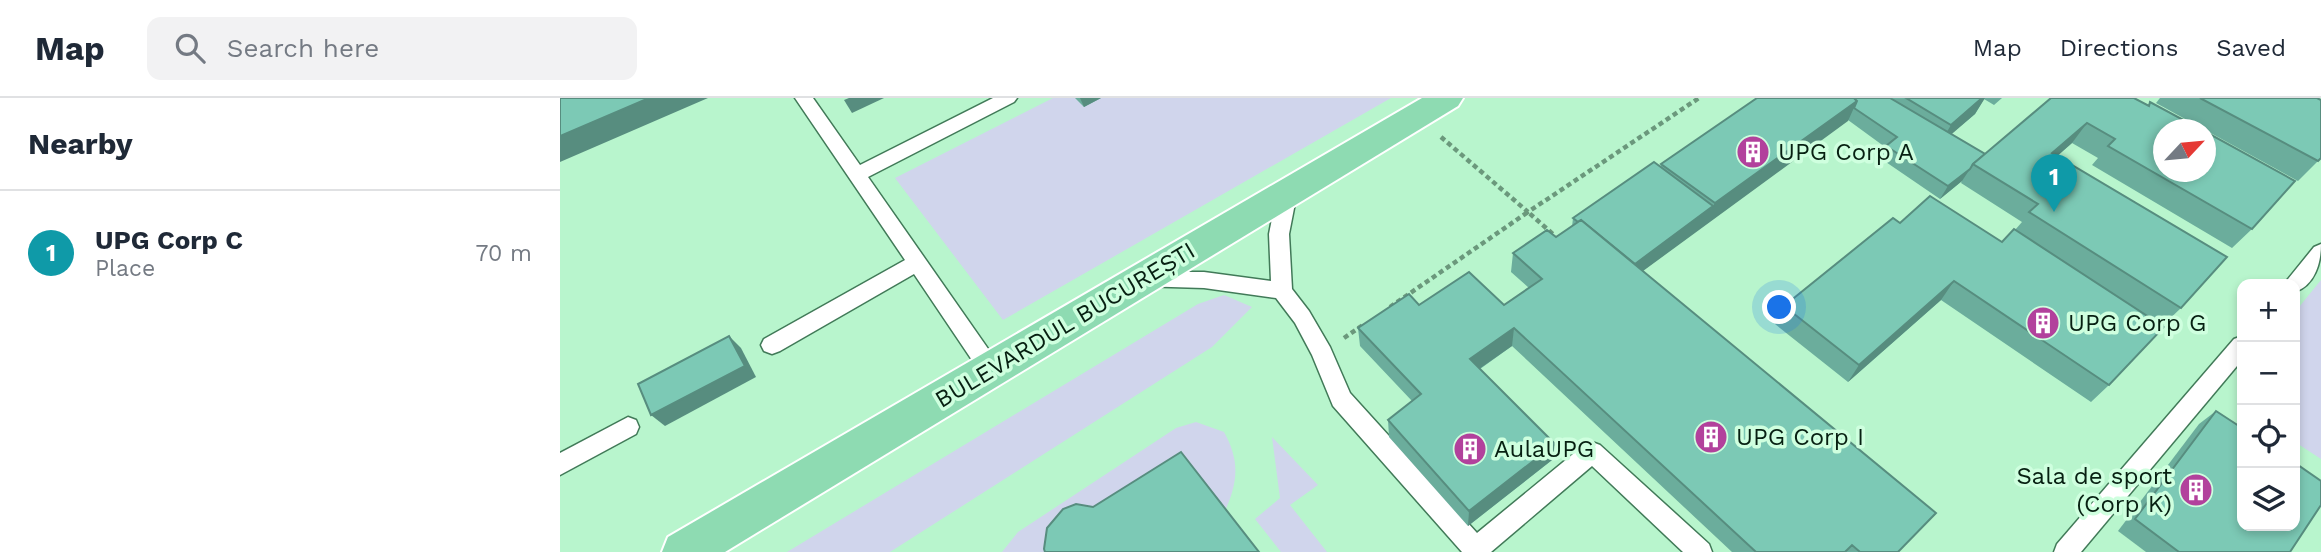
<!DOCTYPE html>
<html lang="en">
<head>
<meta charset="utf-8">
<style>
	:root { --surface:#fff; --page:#f2f2f3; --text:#1f2937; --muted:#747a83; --line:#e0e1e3; --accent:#0b8043 }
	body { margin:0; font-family:"Work Sans",sans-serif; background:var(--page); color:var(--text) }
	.controls { position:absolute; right:21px; bottom:21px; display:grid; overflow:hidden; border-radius:14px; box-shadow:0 4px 10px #0003 }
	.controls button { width:63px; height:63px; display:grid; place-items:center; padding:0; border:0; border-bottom:2px solid var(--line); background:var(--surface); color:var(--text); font:35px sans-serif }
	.compass { position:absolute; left:1593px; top:21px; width:63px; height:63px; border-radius:50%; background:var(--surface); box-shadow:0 4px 10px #0003; rotate:64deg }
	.you { position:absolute; left:1220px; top:210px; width:24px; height:24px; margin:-18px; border:5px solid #fff; border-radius:50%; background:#1a73e8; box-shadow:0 0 0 10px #1a73e833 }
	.badge { display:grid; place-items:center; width:46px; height:46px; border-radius:50%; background:var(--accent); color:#fff; font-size:23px; font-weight:700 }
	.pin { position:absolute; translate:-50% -58px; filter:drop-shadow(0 2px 4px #0008) }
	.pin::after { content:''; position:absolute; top:37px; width:24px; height:21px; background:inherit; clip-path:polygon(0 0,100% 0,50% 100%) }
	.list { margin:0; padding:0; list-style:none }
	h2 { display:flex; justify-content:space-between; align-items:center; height:91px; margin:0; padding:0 28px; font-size:30px }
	h2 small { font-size:23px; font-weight:400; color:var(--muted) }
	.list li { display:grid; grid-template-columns:46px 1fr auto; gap:21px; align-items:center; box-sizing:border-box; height:126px; padding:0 28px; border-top:2px solid var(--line) }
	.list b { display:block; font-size:26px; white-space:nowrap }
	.list p { margin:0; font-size:23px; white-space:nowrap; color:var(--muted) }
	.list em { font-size:23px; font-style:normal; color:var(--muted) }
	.icon { flex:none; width:38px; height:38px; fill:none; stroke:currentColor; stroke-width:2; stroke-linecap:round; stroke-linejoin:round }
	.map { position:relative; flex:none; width:1761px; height:454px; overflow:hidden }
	header { display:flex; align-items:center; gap:42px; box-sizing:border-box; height:98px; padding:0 35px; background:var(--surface); border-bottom:2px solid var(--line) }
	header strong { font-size:33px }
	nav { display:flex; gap:38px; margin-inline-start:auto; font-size:24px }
	.search { width:490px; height:63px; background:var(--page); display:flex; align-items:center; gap:18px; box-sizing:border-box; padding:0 24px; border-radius:14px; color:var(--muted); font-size:26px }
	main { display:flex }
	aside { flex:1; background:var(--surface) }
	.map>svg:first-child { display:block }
	.green { fill:#d0d5ec }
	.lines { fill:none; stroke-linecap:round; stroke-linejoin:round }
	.lane-casing { stroke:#417a58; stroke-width:3 }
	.primary-casing { stroke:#fff; stroke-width:4 }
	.path { stroke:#6b987c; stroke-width:4.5; stroke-dasharray:5 3.5; stroke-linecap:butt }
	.lane { fill:#fff; fill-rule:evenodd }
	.primary { fill:#8edbb2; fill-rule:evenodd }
	.wall { fill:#6bad9c }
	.shaded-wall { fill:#578d7f }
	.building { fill:#7cc9b5; stroke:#578d7f; stroke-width:2 }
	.labels { text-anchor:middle; stroke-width:7; stroke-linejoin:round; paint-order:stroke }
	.poi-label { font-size:24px; fill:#072012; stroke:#cfffdf; text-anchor:start }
	.street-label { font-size:24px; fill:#072012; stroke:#cfffdf }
</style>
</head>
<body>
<header>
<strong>Map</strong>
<div class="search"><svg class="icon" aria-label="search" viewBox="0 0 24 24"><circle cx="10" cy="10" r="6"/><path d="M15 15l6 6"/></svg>Search here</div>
<nav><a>Map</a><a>Directions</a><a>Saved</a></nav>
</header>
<main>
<aside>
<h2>Nearby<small></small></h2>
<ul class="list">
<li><span class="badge" style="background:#0f9aa8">1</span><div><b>UPG Corp C</b><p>Place</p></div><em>70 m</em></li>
</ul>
</aside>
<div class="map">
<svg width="1761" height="454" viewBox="0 0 1761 454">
	<rect width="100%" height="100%" fill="#b8f5cd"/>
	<g class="green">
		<path d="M493 0H831L443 222 335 80Z"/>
		<path d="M1761 182V361L1735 344V214Z"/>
		<path d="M664 197 692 209 652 249 330 454H227L638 206Z"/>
		<path d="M636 324 664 334C680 363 678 384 665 413L487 454H442L458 434 616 330Z"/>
		<path d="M712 339 758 387 730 407 767 454H721L695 421 720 400Z"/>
	</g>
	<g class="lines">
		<defs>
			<g id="lane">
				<path d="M235 0H253L300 67 433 0H457L454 4 308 79 438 265 441 271 438 277 430 280 422 277 354 176 220 253 212 256 204 253 201 247 204 241 345 162Z"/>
				<path d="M727 88 737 95 729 136 732 191 749 213 770 249 790 295 917 435 1024 347 1032 344 1040 347 1149 446 1152 454H1123L1032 368 931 454H902L773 308 752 257 735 225 716 200 644 190 578 188 575 182 578 176 585 174H644L711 183 709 136 717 95Z"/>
				<path d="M1761 146C1761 165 1755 187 1735 194V186H1724L1754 149Z"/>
				<path d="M1682 238V262L1521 454H1494L1497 446 1674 241Z"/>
				<path d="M68 319 76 322 79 329 76 336 0 377V355Z"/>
			</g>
			<path id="primary" d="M862 0H903L898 8 165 454H102L108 439Z"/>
		</defs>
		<use href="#lane" class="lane-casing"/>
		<use href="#primary" class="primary-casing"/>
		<g class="path">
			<path d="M881 39 968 114 1139 0"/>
			<path d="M830 209 968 114 994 137"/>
			<path d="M784 240 803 227"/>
		</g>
		<use href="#lane" class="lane"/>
		<use href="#primary" class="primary"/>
	</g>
	<g class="wall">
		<path d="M515 0H541L524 9Z"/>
		<path d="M1197 0H1442L1434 7 1424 1 1415 16 1391 36 1425 56 1588 7 1590 4 1692 131 1672 150 1532 67 1538 60 1512 45 1497 58 1621 210 1602 228 1549 287 1531 304 1381 202 1288 284 1215 226 1224 208 1340 125 1442 144 1455 132 1462 124 1401 85 1402 83 1380 101 1320 60 1325 49 1288 22 1082 173 1338 454H1172L952 248 920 271 992 362 908 428 829 339 828 322 852 303 800 248 798 230 859 207H944L969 190 951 174 953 155 996 139 1012 129 1013 120 1100 69 1101 66Z"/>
		<path d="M1600 0H1757L1761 60 1738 83 1596 5Z"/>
		<path d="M1656 313 1730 454H1586L1558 433 1639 326Z"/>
	</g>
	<g class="shaded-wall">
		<path d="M89 0H148L0 64V38Z"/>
		<path d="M289 0H324L292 15 284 2Z"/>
		<path d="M520 0H541L524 9Z"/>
		<path d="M1422 0H1425L1415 16 1379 47 1391 27Z"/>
		<path d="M1297 3 1288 23 1068 184 1072 169 1153 108 1155 105Z"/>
		<path d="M1527 25 1512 45 1478 75 1492 55Z"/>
		<path d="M1410 71 1402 83 1380 101 1388 88Z"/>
		<path d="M1394 183 1381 202 1288 284 1299 267Z"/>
		<path d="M954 230 952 248 909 278 910 261Z"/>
		<path d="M169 238 181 250 196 279 105 328 91 317Z"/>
		<path d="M995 346 992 362 908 428 909 413Z"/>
	</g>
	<g class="building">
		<path d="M0 0H89L0 38Z"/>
		<path d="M1197 0H1294L1297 3 1155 105 1101 66Z"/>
		<path d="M1294 0H1330L1425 56 1413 66 1410 71 1388 88 1326 48 1337 39 1294 10 1297 3Z"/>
		<path d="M1346 0H1422L1391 27Z"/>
		<path d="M1491 0H1574L1589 8 1590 4 1642 32H1604V74H1646V34L1735 83 1692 131 1548 48 1555 41 1527 25 1492 55 1667 159 1621 210 1469 114 1478 106 1413 66Z"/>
		<path d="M1640 0H1757L1761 2V60L1758 63Z"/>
		<path d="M1094 64 1153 108 1075 166 1021 122 1018 124 1013 120Z"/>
		<path d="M1370 98 1442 144 1454 131 1604 229 1549 287 1394 183 1299 267 1224 208 1333 120 1340 125Z"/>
		<path d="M1021 122 1376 415 1338 454H1300L1292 447 1285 454H1196L954 230 910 261 995 346 909 413 828 322 861 296 798 230 849 196 859 207 909 174 944 207 982 181 953 155 987 132 996 139Z"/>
		<path d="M169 238 185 268 91 317 78 286Z"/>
		<path d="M1656 313 1682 330V428H1735V365L1761 383V407L1730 454H1619L1575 421Z"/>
		<path d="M621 354 699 454H485L484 451 487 430 503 411 516 406 533 409Z"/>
	</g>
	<defs>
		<symbol id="building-disc" viewBox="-11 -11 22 22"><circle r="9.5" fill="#b2419c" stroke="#cfffdf"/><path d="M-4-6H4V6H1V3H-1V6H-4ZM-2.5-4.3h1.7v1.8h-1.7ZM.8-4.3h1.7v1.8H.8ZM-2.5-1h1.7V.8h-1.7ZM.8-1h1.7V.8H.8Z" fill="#fff"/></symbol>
	</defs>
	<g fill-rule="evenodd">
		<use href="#building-disc" x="1174" y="35" width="38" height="38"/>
		<use href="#building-disc" x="1464" y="206" width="38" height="38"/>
		<use href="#building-disc" x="1132" y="320" width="38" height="38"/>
		<use href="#building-disc" x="891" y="332" width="38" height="38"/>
		<use href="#building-disc" x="1617" y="373" width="38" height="38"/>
	</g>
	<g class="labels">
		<g class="poi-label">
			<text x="1218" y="62">UPG Corp A</text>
			<text x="1508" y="233">UPG Corp G</text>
			<text x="1176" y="347">UPG Corp I</text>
			<text x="934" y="359">AulaUPG</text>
			<text x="1612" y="386" text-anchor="end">Sala de sport<tspan x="1612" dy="28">(Corp K)</tspan></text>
		</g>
		<g class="street-label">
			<text transform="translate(505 227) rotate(-31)" y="8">BULEVARDUL BUCUREȘTI</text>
		</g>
	</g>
</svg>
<div class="controls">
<button>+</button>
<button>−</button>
<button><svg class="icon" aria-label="locate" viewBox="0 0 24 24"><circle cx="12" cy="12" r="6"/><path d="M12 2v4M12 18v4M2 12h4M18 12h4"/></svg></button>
<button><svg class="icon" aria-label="layers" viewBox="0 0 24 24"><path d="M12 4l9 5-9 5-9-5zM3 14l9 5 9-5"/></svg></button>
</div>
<svg class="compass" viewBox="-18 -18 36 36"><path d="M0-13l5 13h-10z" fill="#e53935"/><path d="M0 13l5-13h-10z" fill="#747a83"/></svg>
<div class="you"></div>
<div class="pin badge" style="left:1494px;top:114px;background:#0f9aa8">1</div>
</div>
</main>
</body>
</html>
